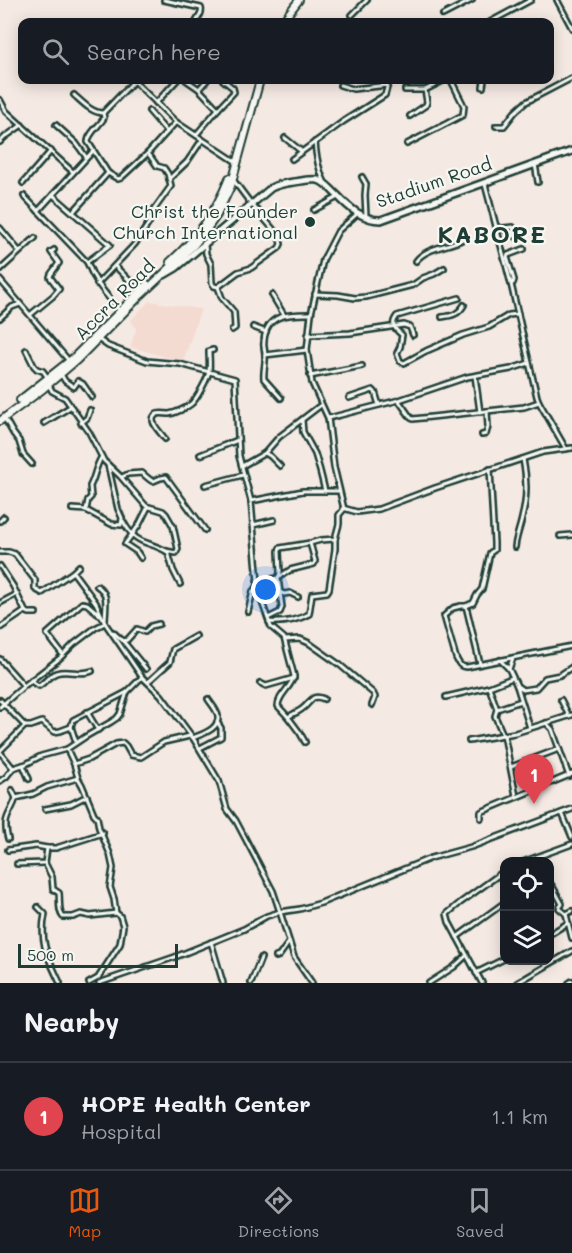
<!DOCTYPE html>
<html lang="en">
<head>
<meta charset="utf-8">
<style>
	:root { --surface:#171b24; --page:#242831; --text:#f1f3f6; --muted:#9ea1a6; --line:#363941; --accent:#ea580c }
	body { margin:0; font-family:Mali,sans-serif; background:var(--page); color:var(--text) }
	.controls { position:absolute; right:18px; bottom:18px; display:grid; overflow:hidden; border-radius:12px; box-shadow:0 3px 15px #0003 }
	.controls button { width:54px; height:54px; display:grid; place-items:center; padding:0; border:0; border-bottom:2px solid var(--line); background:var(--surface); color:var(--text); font:30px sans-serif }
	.scale { position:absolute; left:18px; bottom:15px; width:160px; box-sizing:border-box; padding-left:6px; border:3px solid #1f3d34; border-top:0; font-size:16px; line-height:21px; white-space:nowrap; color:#1f3d34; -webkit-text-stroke:4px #f6f6f2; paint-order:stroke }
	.you { position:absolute; left:266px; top:590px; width:21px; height:21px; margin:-15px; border:4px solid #fff; border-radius:50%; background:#1a73e8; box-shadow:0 0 0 9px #1a73e833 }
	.badge { display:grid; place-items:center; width:39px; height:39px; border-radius:50%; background:var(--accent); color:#fff; font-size:20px; font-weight:700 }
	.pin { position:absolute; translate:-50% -50px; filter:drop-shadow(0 2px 3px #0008) }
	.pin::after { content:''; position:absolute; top:32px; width:21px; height:18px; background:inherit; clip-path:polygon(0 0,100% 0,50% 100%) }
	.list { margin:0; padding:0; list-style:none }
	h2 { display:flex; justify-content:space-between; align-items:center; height:78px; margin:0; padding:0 24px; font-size:26px }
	h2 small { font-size:20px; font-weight:400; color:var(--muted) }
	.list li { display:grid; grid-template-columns:39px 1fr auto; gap:18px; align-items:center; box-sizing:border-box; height:108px; padding:0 24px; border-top:2px solid var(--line) }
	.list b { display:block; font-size:22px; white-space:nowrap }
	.list p { margin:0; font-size:20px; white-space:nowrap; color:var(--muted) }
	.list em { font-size:20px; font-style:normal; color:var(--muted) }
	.icon { flex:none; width:33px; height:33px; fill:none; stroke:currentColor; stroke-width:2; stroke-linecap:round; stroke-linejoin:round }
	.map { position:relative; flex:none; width:572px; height:983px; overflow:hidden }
	.search { position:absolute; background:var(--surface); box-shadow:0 3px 15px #0003; left:18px; right:18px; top:18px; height:66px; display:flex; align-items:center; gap:15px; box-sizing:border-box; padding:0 21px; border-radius:12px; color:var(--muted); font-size:22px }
	.sheet { height:186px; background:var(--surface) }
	nav { display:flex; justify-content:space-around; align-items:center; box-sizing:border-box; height:84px; border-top:2px solid var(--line); background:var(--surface); font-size:16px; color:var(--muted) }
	nav a { display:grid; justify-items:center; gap:3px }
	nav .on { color:var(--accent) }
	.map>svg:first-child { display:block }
	.built { fill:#f4dbd2 }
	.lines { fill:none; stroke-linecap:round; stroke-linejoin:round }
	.street-casing { stroke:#1f3d34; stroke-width:8 }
	.secondary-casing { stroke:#1f3d34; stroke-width:10 }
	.primary-casing { stroke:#1f3d34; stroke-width:10 }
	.street { stroke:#f6f6f2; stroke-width:3 }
	.secondary { stroke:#f6f6f2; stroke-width:5 }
	.primary { stroke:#f6f6f2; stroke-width:6 }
	.poi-dot { fill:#1f3d34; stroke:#f6f6f2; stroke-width:2 }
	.labels { text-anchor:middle; stroke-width:4.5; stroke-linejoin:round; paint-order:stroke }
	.street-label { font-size:18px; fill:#1f3d34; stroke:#f6f6f2 }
	.poi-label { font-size:18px; fill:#1f3d34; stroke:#f6f6f2; text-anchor:end }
	.district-label { font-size:24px; font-weight:bold; letter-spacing:1.5px; fill:#1f3d34; stroke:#f6f6f2 }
</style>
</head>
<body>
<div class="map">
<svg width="572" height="983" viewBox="0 0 572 983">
	<rect width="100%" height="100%" fill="#f5eae3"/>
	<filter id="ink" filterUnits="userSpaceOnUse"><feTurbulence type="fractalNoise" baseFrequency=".0167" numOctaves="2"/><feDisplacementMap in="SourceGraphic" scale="12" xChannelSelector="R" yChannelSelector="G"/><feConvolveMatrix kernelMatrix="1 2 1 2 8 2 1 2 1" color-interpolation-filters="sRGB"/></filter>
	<g filter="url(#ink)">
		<path class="built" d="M149 301 201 309 183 362 130 347 136 329 131 320Z"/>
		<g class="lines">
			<defs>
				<g id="street">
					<path d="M164 0 201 8C203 14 198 17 196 22"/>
					<path d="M557 0 572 28"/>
					<path d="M352 15 367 0"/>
					<path d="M443 15 472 0"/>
					<path d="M490 22 531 0"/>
					<path d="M186 80 199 89"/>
					<path d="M135 82 176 122 235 161"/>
					<path d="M340 85 353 89 388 85"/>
					<path d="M483 87 484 80"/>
					<path d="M405 90H425L441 82 443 80"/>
					<path d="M74 95C82 102 92 113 103 113L132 83 138 80"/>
					<path d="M0 100 6 111 73 172"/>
					<path d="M156 103 177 80"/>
					<path d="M218 109 234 92 233 88 223 80"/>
					<path d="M149 111 167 132"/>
					<path d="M103 113 104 118C99 126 88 134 88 142L108 173 118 179 121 178 148 153 176 122"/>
					<path d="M410 116 426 105 427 102 425 90"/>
					<path d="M56 125 76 143 86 157"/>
					<path d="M496 126H504L515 112 526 102 572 78"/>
					<path d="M196 135 218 109 199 89 207 80"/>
					<path d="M285 138 301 151"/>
					<path d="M0 142 5 137 22 125"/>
					<path d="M315 142C316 157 318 169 325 183"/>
					<path d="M407 144 463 115 464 106 451 80"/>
					<path d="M292 159 344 121 385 95 389 80"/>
					<path d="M535 164 538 182"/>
					<path d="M362 177 366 184 365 195 366 216"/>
					<path d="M169 179 187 162 202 140"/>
					<path d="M23 183 51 151"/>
					<path d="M485 184 511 284 537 397 539 402 566 449"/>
					<path d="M53 195 110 245 87 262"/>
					<path d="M24 196 87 262C95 283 105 293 120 311"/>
					<path d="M314 210 338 197"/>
					<path d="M38 211 93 151"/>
					<path d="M73 212 108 173"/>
					<path d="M496 226 508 231 518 238"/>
					<path d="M0 228 19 251"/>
					<path d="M503 228 513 227 514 229 513 234"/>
					<path d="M205 245 206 254 211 264 212 283 214 286 218 287 222 298 234 312 235 328 232 330"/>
					<path d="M416 261C426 247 449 247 463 239"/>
					<path d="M115 266 132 283"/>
					<path d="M0 270 35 238"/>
					<path d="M0 280 69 361"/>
					<path d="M97 284 135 244 149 223 153 211 171 186 168 174 164 168 157 166 148 153"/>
					<path d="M511 284 513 283 514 280 507 257 508 255 524 249"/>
					<path d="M218 287 238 272 251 268 279 248 281 244 279 236 249 201 234 181"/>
					<path d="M315 294 338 295 355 298 366 297 413 285 423 278 434 274 444 268"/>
					<path d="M272 295 284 315"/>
					<path d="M459 298 397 316C390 325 395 329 402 335L400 347 397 353 400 361 404 363 426 351 463 335 489 327 509 315 518 314"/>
					<path d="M30 315 53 296 59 289 50 277 51 274 59 263 51 252 54 250"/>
					<path d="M442 317C452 316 459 314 464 305"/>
					<path d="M0 318 12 307 20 304"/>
					<path d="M253 327 266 332"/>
					<path d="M308 335 350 333 404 325 410 327 413 335"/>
					<path d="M98 339 108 346 147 361 180 364 235 379 239 456 251 501 259 594 271 627 284 638 294 676C291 688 278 695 278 706L288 717 300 733 305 742"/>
					<path d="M26 350 34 366 37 369 43 371 48 378"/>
					<path d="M265 355 307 350"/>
					<path d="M62 376 65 381 74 387 78 381 83 384 92 397"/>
					<path d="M310 376 362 366"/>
					<path d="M475 376 480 412"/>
					<path d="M49 385 52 391 65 398 70 405 89 432 104 461 120 476 146 506 163 511 166 514 173 526 178 549 176 553 166 551"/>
					<path d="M281 398 264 379C263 371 266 363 265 355 265 350 263 346 264 341 266 313 289 314 311 314"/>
					<path d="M349 398 373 390 375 392 379 405"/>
					<path d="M399 401 411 418 413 419 524 407 539 402"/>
					<path d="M329 418 399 400 467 377 511 369 529 363"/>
					<path d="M5 419 13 433 19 441 23 454 32 464"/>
					<path d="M302 420 303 432 315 454 320 471 325 491"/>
					<path d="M44 423 70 407"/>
					<path d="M81 423 87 418 90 410"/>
					<path d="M482 435 486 434 488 427 487 411"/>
					<path d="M165 439C162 434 152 425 153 419 155 411 164 414 169 414 176 413 186 408 191 404 197 399 208 378 209 371 210 364 209 358 209 351L213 350"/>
					<path d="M265 453 270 456 280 466"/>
					<path d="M200 455 238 440"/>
					<path d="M242 466 265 453 279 437 321 405"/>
					<path d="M490 469 494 543V550L490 553 482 589 477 595 473 603 466 606H461L453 608 444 616 456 658C459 664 460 667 467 667L572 646"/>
					<path d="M122 477 128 474 142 473C158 487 149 479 166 477L205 530"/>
					<path d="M205 485 243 475"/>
					<path d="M251 501 303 491H338"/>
					<path d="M343 508 357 512 379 509 435 488 543 452 572 448"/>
					<path d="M72 509 86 510 111 524 121 525 122 518 118 509 108 465"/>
					<path d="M86 510 88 500 91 497 90 486C95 477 95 468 101 458"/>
					<path d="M0 521 4 517"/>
					<path d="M123 521C136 546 147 540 168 552L173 570 180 584"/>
					<path d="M253 525 274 520"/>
					<path d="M560 536 572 535"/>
					<path d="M515 547C516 537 520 528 522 518 527 499 527 478 523 459"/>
					<path d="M0 552H9L15 554 35 580V589L42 593 73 572 79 566"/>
					<path d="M141 558 137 552 125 544 139 525 148 507"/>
					<path d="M0 566 13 586 25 611 29 613H36"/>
					<path d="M73 572 96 603 105 623 142 677 161 695 193 738 219 781 227 809 236 821 273 891 280 912 267 916 244 929 175 957 99 983"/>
					<path d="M257 581 278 578 290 570 314 564 315 561 310 543 321 540 335 539 339 524V515L344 509 334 467 328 418 312 383 307 350 311 314 323 260 338 231 357 214"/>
					<path d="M97 586C110 594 105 607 105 621"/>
					<path d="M280 592 284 594 290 593 298 597"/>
					<path d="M0 603 17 594"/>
					<path d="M466 606 480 664"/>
					<path d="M248 612 253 591 258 586"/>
					<path d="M268 618 280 612 282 607 278 578 280 573 279 551 280 548 310 543"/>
					<path d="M269 622C284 623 296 621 309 614L312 594 327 592 329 589 335 549V539"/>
					<path d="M0 628 25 611"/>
					<path d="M113 632 123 641 146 669"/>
					<path d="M285 640 300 639 309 643 340 665 373 693 375 697 372 705"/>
					<path d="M123 641 127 640 137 629 145 632 151 626 159 624"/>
					<path d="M63 655 47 634 82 603 87 604 100 615"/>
					<path d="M513 658 509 669 517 686 530 728"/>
					<path d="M0 659 24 686"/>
					<path d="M500 660 509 669"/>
					<path d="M31 680 35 684 39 686C45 682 49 676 56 673 68 669 80 676 92 671"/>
					<path d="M148 682 170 662 173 649 196 636"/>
					<path d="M260 683 266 686 294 678"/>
					<path d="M517 686 523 690 536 688 545 678 560 675 572 667"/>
					<path d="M489 687 497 709"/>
					<path d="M446 697 489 687 512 678"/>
					<path d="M0 700 25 726H31L42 722 54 732 60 731 71 727"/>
					<path d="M561 700 569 716"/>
					<path d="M0 707 24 686 60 658 74 644 95 628 105 623"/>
					<path d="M87 712 98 730"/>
					<path d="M288 717C293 714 298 712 302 709 311 703 311 693 324 699"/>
					<path d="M546 723 552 729 569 776"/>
					<path d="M503 735 495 716 497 709 521 701"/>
					<path d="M504 735 516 796"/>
					<path d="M193 738C202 734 220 729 218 716 217 710 211 704 208 699"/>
					<path d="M469 741 515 733 572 715"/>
					<path d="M76 742 71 727 73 720 127 692 142 677"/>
					<path d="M200 748 221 737V728L217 722"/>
					<path d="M67 749 74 764 78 778 82 785 94 814 97 817 99 828 110 854 113 868 110 887 114 899 116 913"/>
					<path d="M0 751 25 726"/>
					<path d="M0 752 13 768 26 764 41 756 67 749 85 737 111 722 117 718 120 714 127 692"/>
					<path d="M74 764 89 759 116 744 123 743 126 746 131 755 141 757 164 742 190 736"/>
					<path d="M23 765 29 779"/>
					<path d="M511 767 559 749"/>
					<path d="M0 781 6 777 13 768"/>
					<path d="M12 790 16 798"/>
					<path d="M45 809 71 804 87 796"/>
					<path d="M562 813 572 837"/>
					<path d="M481 818V812L572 774"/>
					<path d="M8 839C2 817 10 816 16 798L33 794 47 787 78 778"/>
					<path d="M8 850 36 846 47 848H56L103 833"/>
					<path d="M523 862 572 844"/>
					<path d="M45 863 52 877 53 889 59 893C60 901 58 911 63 917H73L81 914 90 916 116 913 120 916 123 926 120 944 98 978 89 983"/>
					<path d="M17 864 45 863 47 848"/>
					<path d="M550 883 554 889 562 904 559 908 566 914 572 938"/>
					<path d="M38 907 45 914C39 943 48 957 60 983"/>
					<path d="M566 914 572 911"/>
					<path d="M550 934 568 923"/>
					<path d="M457 937 504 903"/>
					<path d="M211 942 223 983"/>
					<path d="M276 957 279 956 289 942"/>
					<path d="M476 973 504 959"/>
					<path d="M251 983 261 958"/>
					<path d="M312 983 294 957 280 912 300 909 321 903 431 858 471 847 572 809"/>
					<path d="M429 983 454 967 467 955"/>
					<path d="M482 983 449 922 447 914 460 903 504 871"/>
					<path d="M517 983 572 951"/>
					<path d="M569 983 572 981"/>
				</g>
				<path id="secondary" d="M164 275 176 268 271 188C278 184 286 183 294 182 302 181 311 179 318 180 326 182 331 190 337 195 349 208 363 220 381 220L572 151"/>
				<g id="primary">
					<path d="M282 22 299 0"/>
					<path d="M170 262C198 237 215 213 229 178"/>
					<path d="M20 400 73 358 147 284"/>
					<path d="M0 421 43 389 77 360 141 295 194 245 207 229 217 215 231 186 260 80"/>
				</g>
			</defs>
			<use href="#street" class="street-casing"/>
			<use href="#secondary" class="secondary-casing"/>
			<use href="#primary" class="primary-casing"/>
			<use href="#street" class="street"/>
			<use href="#secondary" class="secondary"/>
			<use href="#primary" class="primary"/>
		</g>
	</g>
	<circle class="poi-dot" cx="310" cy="222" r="6"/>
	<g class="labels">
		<g class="street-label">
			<text transform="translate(434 183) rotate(-19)" y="6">Stadium Road</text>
			<text transform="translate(115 300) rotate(-45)" y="6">Accra Road</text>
		</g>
		<g class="poi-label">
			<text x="298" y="218">Christ the Founder<tspan x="298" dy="21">Church International</tspan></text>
		</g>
		<g class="district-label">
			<text x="492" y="243">KABORE</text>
		</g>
	</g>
</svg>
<div class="controls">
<button><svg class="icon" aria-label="locate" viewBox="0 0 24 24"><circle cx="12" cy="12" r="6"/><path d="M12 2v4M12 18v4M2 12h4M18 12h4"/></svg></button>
<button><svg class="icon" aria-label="layers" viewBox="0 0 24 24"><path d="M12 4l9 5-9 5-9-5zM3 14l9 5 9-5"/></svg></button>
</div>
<div class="scale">500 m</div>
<div class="you"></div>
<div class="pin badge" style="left:534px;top:804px;background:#e0444e">1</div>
<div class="search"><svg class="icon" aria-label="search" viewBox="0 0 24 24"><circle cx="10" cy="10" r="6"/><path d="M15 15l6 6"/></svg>Search here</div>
</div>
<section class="sheet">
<h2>Nearby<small></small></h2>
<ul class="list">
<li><span class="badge" style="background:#e0444e">1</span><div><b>HOPE Health Center</b><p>Hospital</p></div><em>1.1 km</em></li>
</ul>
</section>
<nav>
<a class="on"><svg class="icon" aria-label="map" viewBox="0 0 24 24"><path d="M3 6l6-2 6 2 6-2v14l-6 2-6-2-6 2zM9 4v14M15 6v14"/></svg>Map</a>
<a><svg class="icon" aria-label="directions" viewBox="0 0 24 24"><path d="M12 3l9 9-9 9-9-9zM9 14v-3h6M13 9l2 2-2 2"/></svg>Directions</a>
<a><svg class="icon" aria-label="saved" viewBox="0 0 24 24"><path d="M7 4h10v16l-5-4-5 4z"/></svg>Saved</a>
</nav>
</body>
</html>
